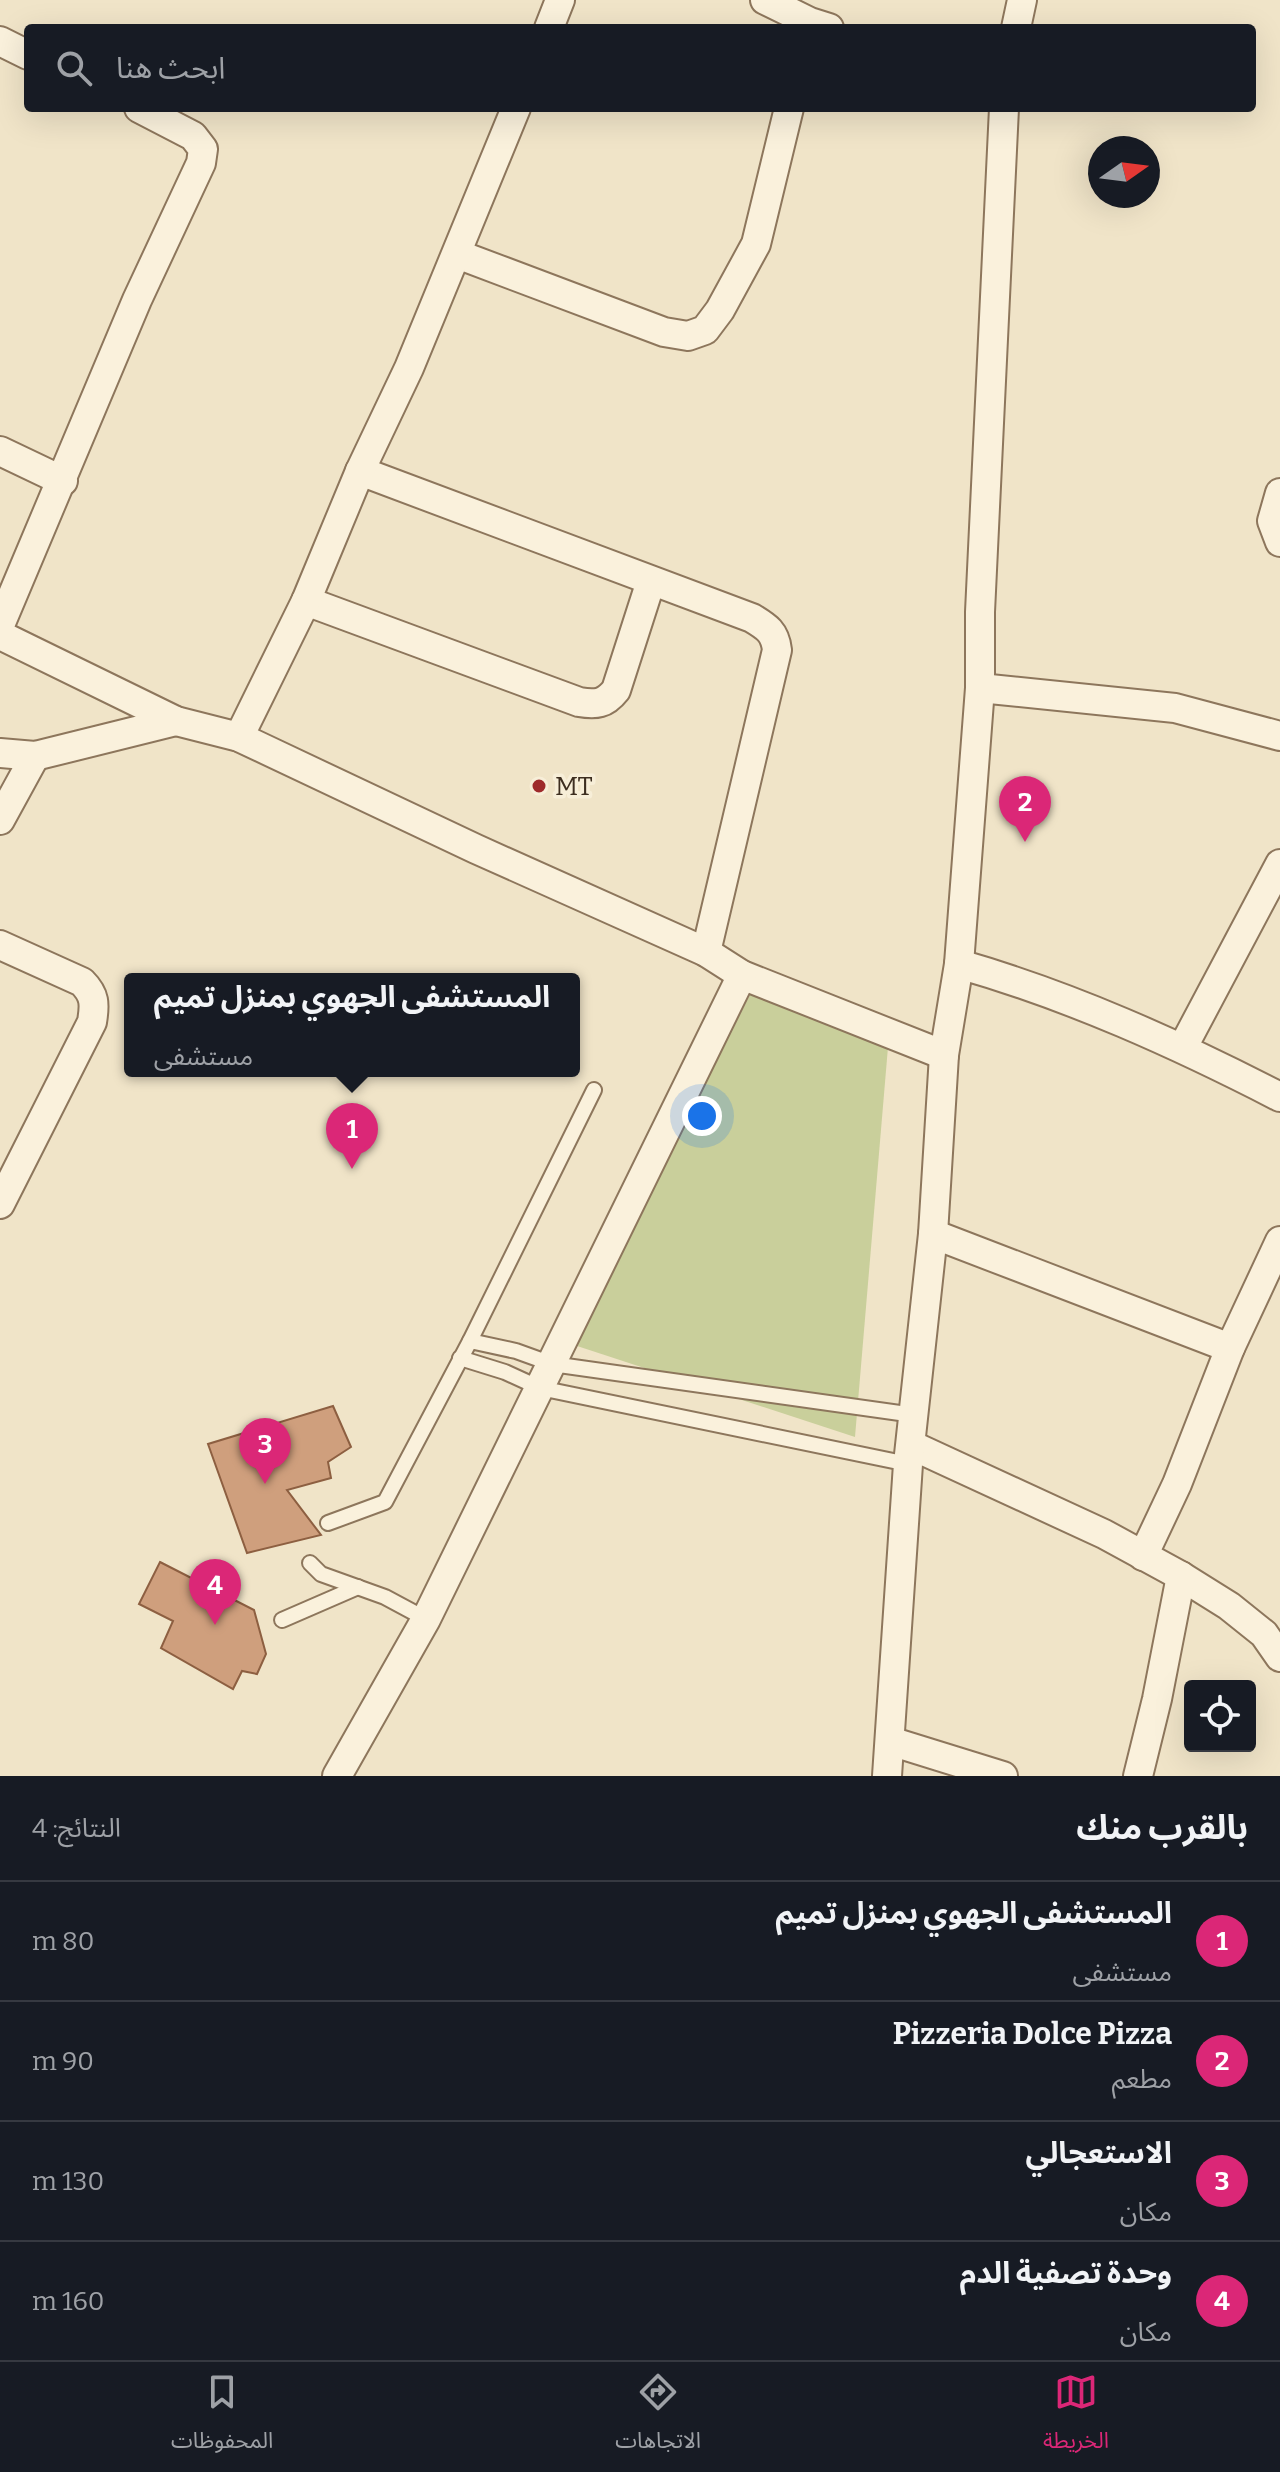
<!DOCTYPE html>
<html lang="ar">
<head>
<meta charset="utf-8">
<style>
	:root { --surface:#171b24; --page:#20242c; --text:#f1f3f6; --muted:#9ea1a6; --line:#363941; --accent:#db2777 }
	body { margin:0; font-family:Bitter,"Noto Sans Arabic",serif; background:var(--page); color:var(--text); direction:rtl }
	.controls { position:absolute; right:24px; bottom:24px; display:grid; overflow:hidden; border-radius:8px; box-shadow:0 8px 32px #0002 }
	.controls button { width:72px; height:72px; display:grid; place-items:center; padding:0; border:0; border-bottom:2px solid var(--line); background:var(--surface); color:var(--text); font:40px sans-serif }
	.compass { position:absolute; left:1088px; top:136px; width:72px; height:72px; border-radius:50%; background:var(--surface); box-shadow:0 8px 32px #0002; rotate:76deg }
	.you { position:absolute; left:702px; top:1116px; width:28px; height:28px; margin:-20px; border:6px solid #fff; border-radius:50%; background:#1a73e8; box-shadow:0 0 0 12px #1a73e833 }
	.badge { display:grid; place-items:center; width:52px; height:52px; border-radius:50%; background:var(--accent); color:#fff; font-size:26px; font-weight:700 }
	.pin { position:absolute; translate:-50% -66px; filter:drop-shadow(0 2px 4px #0008) }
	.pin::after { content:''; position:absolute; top:42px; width:28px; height:24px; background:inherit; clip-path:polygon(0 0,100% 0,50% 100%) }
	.popup { position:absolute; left:124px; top:973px; width:456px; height:104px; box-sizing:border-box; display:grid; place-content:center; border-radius:8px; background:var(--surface); filter:drop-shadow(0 2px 6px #0005); font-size:26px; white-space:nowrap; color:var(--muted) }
	.popup b { font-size:30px; color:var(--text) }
	.popup::after { content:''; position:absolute; left:50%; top:100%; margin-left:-16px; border:16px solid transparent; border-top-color:var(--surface) }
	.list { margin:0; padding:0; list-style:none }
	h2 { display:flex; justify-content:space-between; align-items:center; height:104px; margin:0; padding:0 32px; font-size:34px }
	h2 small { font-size:26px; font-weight:400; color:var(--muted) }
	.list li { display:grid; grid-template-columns:52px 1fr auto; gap:24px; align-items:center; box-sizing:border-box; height:120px; padding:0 32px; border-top:2px solid var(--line) }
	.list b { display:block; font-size:30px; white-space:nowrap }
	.list p { margin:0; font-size:26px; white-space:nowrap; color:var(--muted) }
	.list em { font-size:26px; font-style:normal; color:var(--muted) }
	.icon { flex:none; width:44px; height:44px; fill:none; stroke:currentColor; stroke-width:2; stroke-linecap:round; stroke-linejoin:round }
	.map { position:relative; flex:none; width:1280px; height:1776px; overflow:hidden; direction:ltr }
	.search { position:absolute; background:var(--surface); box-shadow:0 8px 32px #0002; left:24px; right:24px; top:24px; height:88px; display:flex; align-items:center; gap:20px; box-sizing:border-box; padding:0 28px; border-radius:8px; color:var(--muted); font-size:30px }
	.sheet { height:584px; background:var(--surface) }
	nav { display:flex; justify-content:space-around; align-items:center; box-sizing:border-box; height:112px; border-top:2px solid var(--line); background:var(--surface); font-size:22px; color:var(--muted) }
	nav a { display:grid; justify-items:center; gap:4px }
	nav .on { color:var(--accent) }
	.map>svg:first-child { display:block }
	.green { fill:#c9cf9b }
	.building { fill:#cf9f7d; stroke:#8d5f41; stroke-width:2 }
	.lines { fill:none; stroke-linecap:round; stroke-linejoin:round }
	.lane-casing { stroke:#8d765c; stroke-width:18 }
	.street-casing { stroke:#8d765c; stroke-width:32 }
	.lane { stroke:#faf1dc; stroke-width:14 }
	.street { stroke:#faf1dc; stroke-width:28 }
	.poi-dot { fill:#9e2a2b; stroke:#f7eed8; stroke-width:3 }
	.labels { text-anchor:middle; stroke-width:7; stroke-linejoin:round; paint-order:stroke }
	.poi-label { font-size:26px; fill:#3d2e20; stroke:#f7eed8; text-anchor:start }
</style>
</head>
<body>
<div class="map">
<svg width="1280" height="1776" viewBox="0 0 1280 1776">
	<rect width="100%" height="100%" fill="#f0e4c8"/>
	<path class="green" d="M751 993 888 1047 855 1437 571 1344Z"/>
	<g class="building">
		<path d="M333 1406 351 1447 328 1462 331 1478 287 1490 321 1535 247 1553 208 1444Z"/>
		<path d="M160 1562 254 1610 266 1654 257 1674 242 1671 233 1689 161 1648 173 1621 139 1604Z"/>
	</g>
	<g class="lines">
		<defs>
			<g id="lane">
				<path d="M470 1341 516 1351 552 1364 914 1415"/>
				<path d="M460 1358 505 1372 540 1388 908 1464"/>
				<path d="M328 1523 385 1502 470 1341 594 1090"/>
				<path d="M310 1563 321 1574 385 1597 426 1619"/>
				<path d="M282 1620 358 1587"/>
			</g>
			<g id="street">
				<path d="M765 0 810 22 829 28"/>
				<path d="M549 28 560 0"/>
				<path d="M1016 28 1022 0"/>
				<path d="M0 41 28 55"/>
				<path d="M457 254 664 332 688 336 705 330 720 310 756 244 789 108"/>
				<path d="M0 451 63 481"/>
				<path d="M360 471 752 618C767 627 775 632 777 650L706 952"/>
				<path d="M1280 493 1272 521 1280 542"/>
				<path d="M306 601 579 702C596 705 605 704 616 690L651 581"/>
				<path d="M0 625 137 300 201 163 203 149 193 136 139 108"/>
				<path d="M0 635 176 721 239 737 476 849 706 952 742 975 944 1055"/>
				<path d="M980 688 1175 708 1280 736"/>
				<path d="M239 737 306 601 360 471 409 368 516 108"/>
				<path d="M0 753 35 756 176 721"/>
				<path d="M0 820 35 756"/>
				<path d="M0 945 82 982C95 995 95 1004 92 1022L0 1204"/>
				<path d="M959 964C1071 996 1177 1044 1280 1097"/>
				<path d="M1183 1047 1280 864"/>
				<path d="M933 1234 1230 1348"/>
				<path d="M911 1445 1104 1534 1181 1576 1229 1606 1264 1634 1280 1657"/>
				<path d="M1143 1556 1177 1484 1230 1348 1280 1241"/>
				<path d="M890 1741 1003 1776"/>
				<path d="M337 1776 426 1619 742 975"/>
				<path d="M887 1776 908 1464 933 1234 944 1055 959 964 980 688V612L1004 108"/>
				<path d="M1138 1776 1157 1699 1181 1576"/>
			</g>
		</defs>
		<use href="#lane" class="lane-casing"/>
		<use href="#street" class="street-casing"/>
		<use href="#lane" class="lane"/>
		<use href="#street" class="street"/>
	</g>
	<circle class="poi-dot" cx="539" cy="786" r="8"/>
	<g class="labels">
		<g class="poi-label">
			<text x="555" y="795">MT</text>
		</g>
	</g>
</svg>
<div class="controls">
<button><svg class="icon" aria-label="locate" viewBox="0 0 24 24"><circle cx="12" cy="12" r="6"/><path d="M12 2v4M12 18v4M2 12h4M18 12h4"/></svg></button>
</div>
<svg class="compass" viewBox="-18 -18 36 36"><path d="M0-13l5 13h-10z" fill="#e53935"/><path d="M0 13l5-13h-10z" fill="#9ea1a6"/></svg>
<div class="you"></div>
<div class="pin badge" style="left:352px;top:1169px">1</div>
<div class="popup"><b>المستشفى الجهوي بمنزل تميم</b>مستشفى</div>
<div class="pin badge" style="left:1025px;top:842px">2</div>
<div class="pin badge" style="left:265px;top:1484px">3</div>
<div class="pin badge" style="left:215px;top:1625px">4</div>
<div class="search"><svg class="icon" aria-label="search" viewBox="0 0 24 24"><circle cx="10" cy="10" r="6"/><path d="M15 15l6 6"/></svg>ابحث هنا</div>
</div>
<section class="sheet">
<h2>بالقرب منك<small>النتائج: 4</small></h2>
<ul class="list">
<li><span class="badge">1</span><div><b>المستشفى الجهوي بمنزل تميم</b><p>مستشفى</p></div><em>80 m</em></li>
<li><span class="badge">2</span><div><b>Pizzeria Dolce Pizza</b><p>مطعم</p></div><em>90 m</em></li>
<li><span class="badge">3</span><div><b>الاستعجالي</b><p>مكان</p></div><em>130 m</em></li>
<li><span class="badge">4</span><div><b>وحدة تصفية الدم</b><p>مكان</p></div><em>160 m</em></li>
</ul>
</section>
<nav>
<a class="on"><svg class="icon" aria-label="map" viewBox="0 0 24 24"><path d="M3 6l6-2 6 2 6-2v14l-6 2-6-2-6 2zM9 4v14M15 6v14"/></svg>الخريطة</a>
<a><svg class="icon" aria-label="directions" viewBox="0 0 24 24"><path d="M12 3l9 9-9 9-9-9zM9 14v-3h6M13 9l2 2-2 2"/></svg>الاتجاهات</a>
<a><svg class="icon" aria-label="saved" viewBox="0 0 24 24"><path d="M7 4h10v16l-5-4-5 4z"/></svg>المحفوظات</a>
</nav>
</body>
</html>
